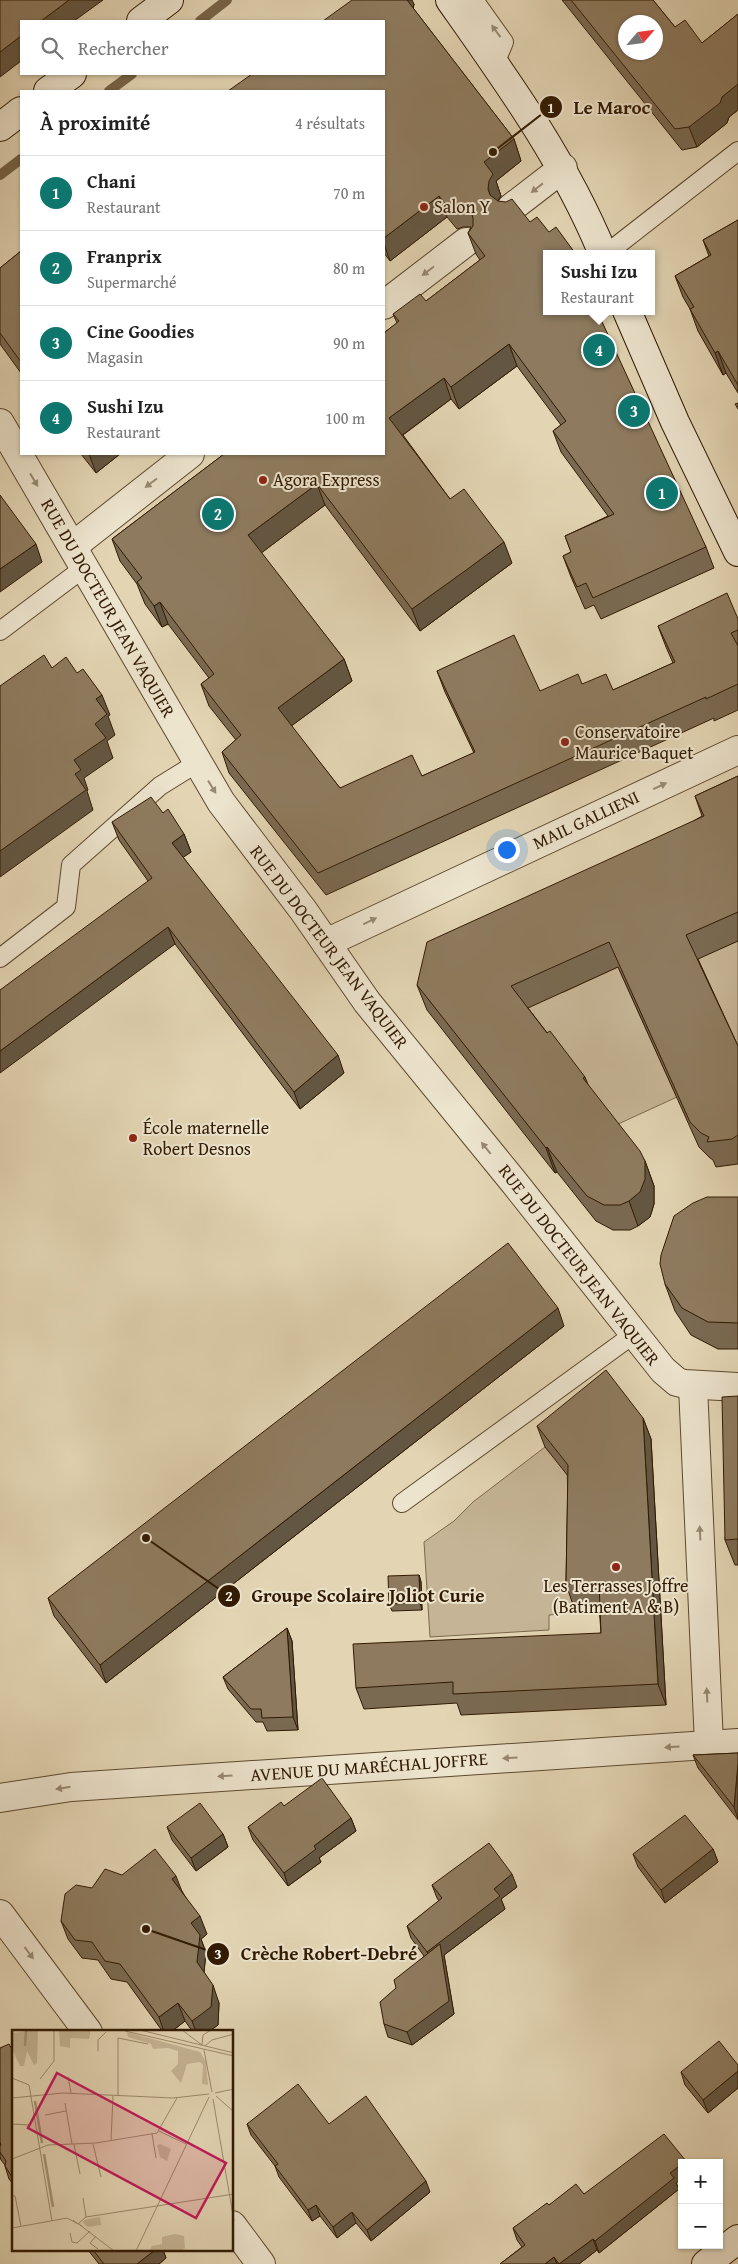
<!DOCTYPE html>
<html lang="fr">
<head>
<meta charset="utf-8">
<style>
	:root { --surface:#fff; --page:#f2f2f2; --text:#222; --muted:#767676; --line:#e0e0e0; --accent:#0f766e }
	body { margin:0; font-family:"Gentium Book Plus",serif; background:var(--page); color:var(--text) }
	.controls { position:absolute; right:15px; bottom:15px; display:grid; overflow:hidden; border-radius:0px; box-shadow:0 1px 4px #0004 }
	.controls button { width:45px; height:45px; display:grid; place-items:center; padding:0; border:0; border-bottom:1px solid var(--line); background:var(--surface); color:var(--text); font:25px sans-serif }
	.compass { position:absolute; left:618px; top:15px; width:45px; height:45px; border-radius:50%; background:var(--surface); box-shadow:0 1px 4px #0004; rotate:62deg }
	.you { position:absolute; left:506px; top:849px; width:18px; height:18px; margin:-12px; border:4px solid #fff; border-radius:50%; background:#1a73e8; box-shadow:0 0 0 8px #1a73e833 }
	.badge { display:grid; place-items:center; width:32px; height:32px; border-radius:50%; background:var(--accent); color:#fff; font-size:16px; font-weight:700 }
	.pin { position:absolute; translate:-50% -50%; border:2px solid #fff; box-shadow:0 1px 5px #0006 }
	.popup { position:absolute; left:543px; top:250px; width:112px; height:65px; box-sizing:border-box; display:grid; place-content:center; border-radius:0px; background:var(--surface); filter:drop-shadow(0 1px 4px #0005); font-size:16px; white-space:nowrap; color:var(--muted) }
	.popup b { font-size:19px; color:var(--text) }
	.popup::after { content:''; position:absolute; left:50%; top:100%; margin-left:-10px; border:10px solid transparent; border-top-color:var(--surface) }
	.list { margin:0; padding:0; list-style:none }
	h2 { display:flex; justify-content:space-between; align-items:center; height:65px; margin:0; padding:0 20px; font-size:21px }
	h2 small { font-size:16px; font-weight:400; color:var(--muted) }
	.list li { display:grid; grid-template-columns:32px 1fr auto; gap:15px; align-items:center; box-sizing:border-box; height:75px; padding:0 20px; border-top:1px solid var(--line) }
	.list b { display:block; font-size:19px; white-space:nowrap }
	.list p { margin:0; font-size:16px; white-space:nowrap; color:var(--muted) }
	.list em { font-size:16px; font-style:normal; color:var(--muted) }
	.icon { flex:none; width:28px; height:28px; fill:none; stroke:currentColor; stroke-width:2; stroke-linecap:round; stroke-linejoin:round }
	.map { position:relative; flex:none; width:738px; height:2264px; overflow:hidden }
	.search { position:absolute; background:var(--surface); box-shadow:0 1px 4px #0004; left:20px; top:20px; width:365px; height:55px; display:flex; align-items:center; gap:12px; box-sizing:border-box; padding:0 18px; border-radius:0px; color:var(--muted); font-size:19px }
	.panel { position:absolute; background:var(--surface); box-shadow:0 1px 4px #0004; left:20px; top:90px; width:365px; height:365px; border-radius:0px }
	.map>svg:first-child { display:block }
	.green { fill:#c5b596; stroke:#7b684c }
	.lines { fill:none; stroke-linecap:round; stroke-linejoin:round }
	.stream { stroke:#776448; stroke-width:10 }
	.lane-casing { stroke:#5e492e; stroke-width:20 }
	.street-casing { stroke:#5e492e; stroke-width:30 }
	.secondary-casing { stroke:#311a02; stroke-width:30 }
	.lane { stroke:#ede4ce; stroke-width:18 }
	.street { stroke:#ede4ce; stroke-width:28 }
	.secondary { stroke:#ede4ce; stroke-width:28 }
	.wall { fill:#7a6a52; stroke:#311a02 }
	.shaded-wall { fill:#635642; stroke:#311a02 }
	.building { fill:#8e7b5f; stroke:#311a02; fill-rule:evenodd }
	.oneway { fill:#988972 }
	.poi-dot { fill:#8f2418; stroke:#ede4ce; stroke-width:2 }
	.labels { text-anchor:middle; stroke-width:4; stroke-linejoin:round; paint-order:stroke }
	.poi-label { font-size:18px; fill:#311a02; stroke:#ede4ce; text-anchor:start }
	.street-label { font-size:18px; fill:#311a02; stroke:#ede4ce }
	.inset-river { fill:none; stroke:#a69577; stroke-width:2.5 }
	.inset-road { fill:none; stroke:#9c8a6d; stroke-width:1 }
	.view { fill:#c2185b; fill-opacity:0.15; stroke:#c2185b; stroke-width:2.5 }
	.inset-edge { fill:none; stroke:#311a02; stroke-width:2.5 }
	.leader { fill:none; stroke:#311a02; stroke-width:2 }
	.callout-dot { fill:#311a02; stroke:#ede4ce; stroke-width:2 }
	.mark-label { font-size:15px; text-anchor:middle; font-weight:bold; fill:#fff }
	.callout-label { font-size:19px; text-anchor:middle; font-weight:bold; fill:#311a02; stroke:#ede4ce; stroke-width:4; stroke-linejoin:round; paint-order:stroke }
</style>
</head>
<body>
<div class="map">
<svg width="738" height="2264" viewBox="0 0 738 2264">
	<rect width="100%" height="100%" fill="#e3d5b4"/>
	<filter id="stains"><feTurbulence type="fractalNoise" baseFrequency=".004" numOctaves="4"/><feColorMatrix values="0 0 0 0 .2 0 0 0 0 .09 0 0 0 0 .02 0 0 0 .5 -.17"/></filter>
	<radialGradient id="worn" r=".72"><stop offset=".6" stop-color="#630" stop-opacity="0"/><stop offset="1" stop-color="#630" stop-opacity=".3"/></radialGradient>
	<g class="green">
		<path d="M685 936 724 947 738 941V1052Z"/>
		<path d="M618 967 677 1097 616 1125 520 1012 533 998 564 992Z"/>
		<path d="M545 1447 567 1472 573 1613 549 1615V1630L430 1637 424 1542 454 1521 473 1502Z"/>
	</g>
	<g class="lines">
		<g class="stream">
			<path d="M200 21 227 0"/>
			<path d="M109 91 132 74"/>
			<path d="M0 175 21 159"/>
		</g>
		<defs>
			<g id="lane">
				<path d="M474 0 504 42 495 64"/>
				<path d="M606 254 738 151"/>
				<path d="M0 631 85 567"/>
				<path d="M0 958 66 907 71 865 160 786 197 763"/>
				<path d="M402 1503 634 1334"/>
			</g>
			<g id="street">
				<path d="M511 208 563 168"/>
				<path d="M384 305 466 242"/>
				<path d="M0 423 221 802 303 910 367 1002 513 1181 663 1370 677 1382 685 1384 738 1387"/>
				<path d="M73 546 190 454"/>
				<path d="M326 943 738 750"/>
				<path d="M693 1386 709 1744"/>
				<path d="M0 1798 71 1787 738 1743"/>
				<path d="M0 1914 88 2032"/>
				<path d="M232 2225 261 2264"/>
			</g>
			<g id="secondary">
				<path d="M450 0C507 81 565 161 603 254"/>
				<path d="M141 21 169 0"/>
				<path d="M48 91 72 74"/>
				<path d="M0 127 21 111"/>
				<path d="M627 311 675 422 738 552"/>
				<path d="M706 2264 738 2239"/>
			</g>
		</defs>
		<use href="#lane" class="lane-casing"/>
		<use href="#street" class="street-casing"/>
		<use href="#secondary" class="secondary-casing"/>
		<use href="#lane" class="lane"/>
		<use href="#street" class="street"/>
		<use href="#secondary" class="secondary"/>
	</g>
	<g class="wall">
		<path d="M562 0H653L675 27 702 43 738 14V110L729 117 727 123 697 147 682 150Z"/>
		<path d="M414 4 413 8 514 139 521 161 496 181 501 196 498 201 546 254 706 547 714 568 601 619 594 605 585 609 571 577 563 556 571 552 565 536 608 516 561 452 553 431 561 425 517 366 459 409 451 399 403 435 450 499 512 563 420 631 325 505 261 553 344 659 352 681 291 726 340 788 422 776 474 753 445 692 437 671 540 691 582 684 613 690 673 663 666 647 658 626 738 619V710L714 721V718L326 895 229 773 222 752 236 740 209 706 201 684 209 678 168 624 162 627 145 604 137 584 120 561 112 539 397 323 393 314 426 301 480 260 476 254 468 233 471 227H463L457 229 447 217 390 261 384 253V91Z"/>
		<path d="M738 220V393L726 373 723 375 698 331 690 309 683 297 675 276 709 256 703 240Z"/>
		<path d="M21 251V373L0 344V268Z"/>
		<path d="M81 454H120L96 473Z"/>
		<path d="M738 776V941L698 959 738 1046V1164L716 1167 713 1160 710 1158 699 1147 618 967 528 1008 589 1087 645 1161 654 1186V1204L650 1217 638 1226 630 1230H613L596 1221 557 1172 555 1173 427 1010 417 985 702 816 695 796Z"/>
		<path d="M163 813 184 834 191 852 183 857 344 1073 300 1109 175 944 148 881 119 840 112 822Z"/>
		<path d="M738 1197V1349H718L691 1335 675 1311 665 1284Z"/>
		<path d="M564 1326 106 1683 54 1616 48 1598Z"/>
		<path d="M738 1396V1565H735L725 1540Z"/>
		<path d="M643 1418 651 1439 666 1705 461 1715 457 1703 364 1709 356 1688 601 1633 599 1605H573L566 1584 568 1476 545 1447 537 1426Z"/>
		<path d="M419 1575 421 1582 422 1610 392 1611 389 1604Z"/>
		<path d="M287 1628 292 1641 298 1730 267 1731 263 1722H256L228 1689 223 1677Z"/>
		<path d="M738 1753V1820L698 1768 693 1755Z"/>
		<path d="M284 1806 351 1818 356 1831 319 1858 321 1862 288 1886 253 1840 248 1827Z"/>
		<path d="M167 1827 223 1834 228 1847 196 1871 172 1840Z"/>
		<path d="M713 1849 718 1862 665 1903 638 1867 633 1854Z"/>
		<path d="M432 1885 517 1887 501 1899 505 1909 444 1955 454 2014 412 2045 388 2037 384 2024 396 1988 424 1956 411 1938 407 1926 439 1901 437 1898Z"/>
		<path d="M92 1888 182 1891 207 1934 201 1939 206 1953 204 1972 219 2003 218 2025 208 2032H193L185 2021 171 2032H163L127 1982 111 1979 98 1960 82 1958 68 1939 61 1921Z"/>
		<path d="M0 2048 14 2053V2185L9 2179 5 2166V2165L1 2160 0 2157Z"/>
		<path d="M738 2065V2088L708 2113 685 2085 681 2072Z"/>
		<path d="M247 2124H329L430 2192 371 2241 356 2223 337 2238 320 2216 312 2221 279 2177 275 2166 251 2135Z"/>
		<path d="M676 2183 679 2189 599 2253 597 2250 579 2264H500L522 2247 517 2240 513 2228 549 2205 584 2194Z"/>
		<path d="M88 2250H163L166 2258 159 2264H99Z"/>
	</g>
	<g class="shaded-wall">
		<path d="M69 0H103L74 21H41Z"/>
		<path d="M406 0H412L414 4 412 18Z"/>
		<path d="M21 36V61L0 77V52Z"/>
		<path d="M738 84V110L729 117 727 123 697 147 689 127 722 97Z"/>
		<path d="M514 139 521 161 496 181 501 196 496 203V211L488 189 484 162Z"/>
		<path d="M439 196 447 217 390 261 384 244V238Z"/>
		<path d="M509 344 517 366 459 409 451 387Z"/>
		<path d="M718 351 726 373 723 375 715 353Z"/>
		<path d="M444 378 451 399 397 439 389 418Z"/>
		<path d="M89 454H120L96 473Z"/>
		<path d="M317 484 325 505 256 557 248 535Z"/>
		<path d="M504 542 512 563 420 631 412 609Z"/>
		<path d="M36 544 42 562 0 592V569Z"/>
		<path d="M160 602 168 624 162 627 154 606Z"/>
		<path d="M344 659 352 681 286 730 278 708Z"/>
		<path d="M102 695 110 715 108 716 115 735 107 741 113 758 84 778 88 790 87 791 93 810 0 877V851L75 774 74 760 96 699Z"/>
		<path d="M184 834 191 852 178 861 172 843Z"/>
		<path d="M168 927 175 944 0 1073V1051Z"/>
		<path d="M338 1055 344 1073 300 1109 294 1092Z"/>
		<path d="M585 1077 595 1102 583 1078Z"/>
		<path d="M547 1147 557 1172 555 1173 546 1148Z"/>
		<path d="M645 1161 654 1186V1204L650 1217 638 1226 629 1201Z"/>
		<path d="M558 1308 564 1326 106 1683 100 1665Z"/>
		<path d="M643 1418 651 1439 666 1705 658 1684Z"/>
		<path d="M419 1575 421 1582 422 1610 420 1603Z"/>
		<path d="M287 1628 292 1641 298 1730 293 1717Z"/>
		<path d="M738 1763V1819L734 1807Z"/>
		<path d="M351 1818 356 1831 319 1858 321 1862 288 1886 284 1873 314 1846Z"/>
		<path d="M223 1834 228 1847 196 1871 191 1858Z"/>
		<path d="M713 1849 718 1862 665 1903 661 1890Z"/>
		<path d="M512 1874 517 1887 501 1899 505 1909 444 1955 454 2014 412 2045 407 2032 432 1965 427 1952 494 1889Z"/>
		<path d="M176 1876 183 1894 172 1879Z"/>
		<path d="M200 1916 207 1934 201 1939 206 1953 203 1980 197 1962 191 1923Z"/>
		<path d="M213 1985 219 2003 218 2025 208 2032H196L192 2021Z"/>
		<path d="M178 2003 185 2021 171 2032H164L159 2017Z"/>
		<path d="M738 2071V2088L708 2113 703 2100Z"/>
		<path d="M682 2164V2179L676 2183 679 2189 599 2253 595 2241 670 2173Z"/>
		<path d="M426 2181 430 2192 371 2241 367 2230Z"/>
		<path d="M316 2205 320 2216 312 2221 308 2210Z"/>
		<path d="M352 2212 356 2223 337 2238 333 2227Z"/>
		<path d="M593 2239 597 2250 579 2264H559Z"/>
		<path d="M155 2250H163L166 2258 159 2264H137Z"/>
		<path d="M554 2257 557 2264H545Z"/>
	</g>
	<g class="building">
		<path d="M0 0H69L41 21H21V36L0 52Z"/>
		<path d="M352 0H407L514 139 484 162 493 174 489 181 488 189 490 195 498 201 506 202 512 199 530 222 537 217 549 232 556 227 575 253 574 254H546V311H597L706 547 593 598 586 583 577 587 563 556 571 552 565 536 614 514 553 431 566 421 509 344 451 387 444 378 389 418 450 499 464 489 504 542 469 568 412 609 317 484 248 535 344 659 278 708 340 788 412 755 422 776 475 752 437 671 514 635 540 691 578 674 582 684 606 674 613 690 675 662 658 626 727 593 738 619V630L731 633 738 646V684L706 699V697L318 873 222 752 241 735 201 684 214 674 160 602 154 606 137 582 142 578 112 539 224 454H384V333L399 321 393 314 420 294 426 301 485 256 468 233 473 226V218L471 211 464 206 456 205 449 208 439 196 384 238V91H228L252 74H384V21H323Z"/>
		<path d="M571 0H653L675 27 685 20 702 43 738 14V84L722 97 720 103 689 127 675 129ZM626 22H656V52H626Z"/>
		<path d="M738 220V385L718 351 715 353 690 309 694 307 675 276 711 255 703 240Z"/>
		<path d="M21 251V362L0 333V268Z"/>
		<path d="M738 403V409L735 404Z"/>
		<path d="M0 495 36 544 0 569Z"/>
		<path d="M44 655 52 668 66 657 77 673 83 669 102 695 96 699 107 714 95 724 106 738 74 760 81 770 75 774 86 790 0 851V686Z"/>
		<path d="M738 776V912L686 935 738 1046V1135L732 1139 707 1142 709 1137 701 1133 690 1122 609 942 511 986 547 1033 550 1031 585 1077 583 1078 640 1151 645 1161V1179L640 1192 629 1201 620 1205H604L587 1196 547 1147 546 1148 417 985 427 942 704 816 695 796Z"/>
		<path d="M151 797 163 813 168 809 184 834 172 843 338 1055 294 1092 168 927 0 1051V990L152 878 112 822Z"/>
		<path d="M707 1197H738V1323L708 1322 682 1308 665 1284 660 1264 661 1255 674 1216 693 1203Z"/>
		<path d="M508 1243 558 1308 100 1665 48 1598Z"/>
		<path d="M606 1370 643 1418 658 1684 453 1694V1682L356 1688 353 1644 601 1633 599 1583 566 1584 568 1465 537 1426Z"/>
		<path d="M738 1396V1539L725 1540 722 1397Z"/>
		<path d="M419 1575 420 1603 389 1604 388 1576Z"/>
		<path d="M287 1628 293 1717 262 1718 261 1709H251L223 1677Z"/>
		<path d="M738 1753V1763L734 1807 693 1755Z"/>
		<path d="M322 1778 351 1818 314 1846 316 1849 284 1873 248 1827 281 1802 284 1806Z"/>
		<path d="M200 1803 223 1834 191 1858 167 1827Z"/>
		<path d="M685 1815 713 1849 661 1890 633 1854Z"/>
		<path d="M489 1843 512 1874 494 1889 500 1896 427 1952 407 1926 442 1898 432 1885Z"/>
		<path d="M155 1849 176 1876 172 1879 200 1916 191 1923 200 1935 197 1962 213 1985 211 2007 192 2021 178 2003 159 2017 120 1964 105 1961 92 1942 75 1940 61 1921 65 1894 76 1885 92 1888 105 1869 122 1875Z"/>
		<path d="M440 1944 449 2001 407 2032 384 2024 380 2002 396 1988 394 1980Z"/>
		<path d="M719 2041 738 2065V2071L703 2100 681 2072Z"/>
		<path d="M9 2044 14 2053V2180L5 2166 6 2161 0 2152V2146L1 2145 0 2142V2048Z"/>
		<path d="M298 2084 329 2124 366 2096 426 2181 367 2230 352 2212 333 2227 316 2205 308 2210 275 2166 278 2164 247 2124Z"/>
		<path d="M664 2134 686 2161 684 2163H682V2164L670 2173 674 2178 595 2241 593 2239 559 2264 554 2257 545 2264H500L525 2245 513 2228 547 2203 549 2205 576 2184 584 2194Z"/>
		<path d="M93 2250H155L137 2264H104Z"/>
	</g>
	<defs><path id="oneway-solid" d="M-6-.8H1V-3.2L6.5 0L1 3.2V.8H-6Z" transform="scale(1.25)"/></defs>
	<g class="oneway">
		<use href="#oneway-solid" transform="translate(496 31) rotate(-126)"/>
		<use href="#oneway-solid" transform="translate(537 188) rotate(142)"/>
		<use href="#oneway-solid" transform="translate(428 271) rotate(143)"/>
		<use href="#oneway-solid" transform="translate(34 480) rotate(59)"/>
		<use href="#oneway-solid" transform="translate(151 483) rotate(143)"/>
		<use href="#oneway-solid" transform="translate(660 786) rotate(-25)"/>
		<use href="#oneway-solid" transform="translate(212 787) rotate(58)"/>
		<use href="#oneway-solid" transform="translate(370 921) rotate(-26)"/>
		<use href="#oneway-solid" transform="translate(486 1148) rotate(-129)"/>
		<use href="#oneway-solid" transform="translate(700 1533) rotate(-93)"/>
		<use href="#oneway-solid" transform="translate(707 1695) rotate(-93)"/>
		<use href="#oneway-solid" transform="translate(672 1747) rotate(176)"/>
		<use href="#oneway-solid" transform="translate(510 1758) rotate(176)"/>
		<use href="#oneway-solid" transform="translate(225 1776) rotate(176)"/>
		<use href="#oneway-solid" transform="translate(63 1788) rotate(171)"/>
		<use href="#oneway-solid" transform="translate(29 1953) rotate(53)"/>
	</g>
	<g class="poi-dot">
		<circle cx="424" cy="207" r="5"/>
		<circle cx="263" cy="480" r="5"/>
		<circle cx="565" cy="742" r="5"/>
		<circle cx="133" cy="1138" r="5"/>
		<circle cx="616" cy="1567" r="5"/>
	</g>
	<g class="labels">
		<g class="poi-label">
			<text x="434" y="213">Salon Y</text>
			<text x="273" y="486">Agora Express</text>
			<text x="575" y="738">Conservatoire<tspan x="575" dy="21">Maurice Baquet</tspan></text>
			<text x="143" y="1134">École maternelle<tspan x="143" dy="21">Robert Desnos</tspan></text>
			<text x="616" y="1592" text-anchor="middle">Les Terrasses Joffre<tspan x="616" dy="21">(Batiment A &amp; B)</tspan></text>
		</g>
		<g class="street-label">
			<text transform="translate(108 608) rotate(60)" y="6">RUE DU DOCTEUR JEAN VAQUIER</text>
			<text transform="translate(586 820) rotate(-25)" y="6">MAIL GALLIENI</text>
			<text transform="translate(329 947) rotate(53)" y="6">RUE DU DOCTEUR JEAN VAQUIER</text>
			<text transform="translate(579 1265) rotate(52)" y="6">RUE DU DOCTEUR JEAN VAQUIER</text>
			<text transform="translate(369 1767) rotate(-4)" y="6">AVENUE DU MARÉCHAL JOFFRE</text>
		</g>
	</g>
	<g transform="translate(12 2030)">
		<rect width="221" height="221" fill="#e3d5b4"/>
		<path d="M26 0 25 33 22 35 15 21 12 36H8L0 19V3ZM47 0H78V5L77 9 58 8V18L48 16ZM115 2 188 22 194 32 196 55 190 54 191 35 188 32 175 34 169 53 159 41 166 34V21L156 18 141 19 139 14 116 7ZM148 114 159 119 155 131 148 127 145 115ZM88 187 89 195 76 197 71 193 72 190ZM163 204 172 206 173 218 169 221H137L140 216 150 214V207Z" fill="#c5b596"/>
		<path class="inset-river" d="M13 16 14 1M23 71 30 113M32 124 41 177"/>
		<path class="inset-road" d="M128 0 222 23M170 0 190 15M113 1 222 26M190 15 191 5 199 0M193 16 200 10 222 4M192 20 200 62M86 21V10L94 2M56 47 59 63M0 48 17 55 40 191M28 49 42 31V0M203 63 222 59M106 66V8L136 14M204 66 222 82M0 68 51 63 161 68 197 64M201 69 222 191M53 73 60 114M33 85 54 81M0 94 17 95M147 101 174 114M140 104 144 128M99 111 101 66M62 114 68 144M81 114 89 147M0 129 36 115 84 113 145 103 165 68M0 166H3L9 196M71 168 74 187M61 190 66 194 74 187 222 164M68 195 102 221M0 198 55 188 70 196M58 203 60 212 65 213 78 201M84 206 78 213 86 219M124 221 197 67"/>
		<path class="view" d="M45 43 214 133 184 188 16 98Z"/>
		<rect width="221" height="221" class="inset-edge"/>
	</g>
	<path class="leader" d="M493 152L551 107M146 1538L229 1596M146 1929L218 1954"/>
	<g class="callout-dot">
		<circle cx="493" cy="152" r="5"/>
		<circle cx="146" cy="1538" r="5"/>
		<circle cx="146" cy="1929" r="5"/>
		<circle cx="551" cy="107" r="12"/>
		<circle cx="229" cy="1596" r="12"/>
		<circle cx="218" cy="1954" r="12"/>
	</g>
	<g class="mark-label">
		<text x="551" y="113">1</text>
		<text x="229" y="1601">2</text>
		<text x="218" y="1959">3</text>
	</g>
	<g class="callout-label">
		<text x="612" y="114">Le Maroc</text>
		<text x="368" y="1602">Groupe Scolaire Joliot Curie</text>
		<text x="329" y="1960">Crèche Robert-Debré</text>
	</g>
	<rect width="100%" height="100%" filter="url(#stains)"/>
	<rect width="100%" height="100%" fill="url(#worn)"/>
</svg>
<div class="controls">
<button>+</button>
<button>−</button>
</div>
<svg class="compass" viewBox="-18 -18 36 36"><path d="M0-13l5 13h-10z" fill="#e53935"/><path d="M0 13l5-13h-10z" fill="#767676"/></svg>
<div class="you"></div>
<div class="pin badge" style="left:662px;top:493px">1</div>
<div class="pin badge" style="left:218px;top:514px">2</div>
<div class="pin badge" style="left:634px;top:411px">3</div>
<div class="pin badge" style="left:599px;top:350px">4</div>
<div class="popup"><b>Sushi Izu</b>Restaurant</div>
<div class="search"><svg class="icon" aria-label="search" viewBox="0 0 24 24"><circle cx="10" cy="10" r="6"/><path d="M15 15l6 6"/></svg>Rechercher</div>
<section class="panel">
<h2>À proximité<small>4 résultats</small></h2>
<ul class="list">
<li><span class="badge">1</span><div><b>Chani</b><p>Restaurant</p></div><em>70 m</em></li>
<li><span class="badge">2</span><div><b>Franprix</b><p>Supermarché</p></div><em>80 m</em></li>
<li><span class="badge">3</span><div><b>Cine Goodies</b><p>Magasin</p></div><em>90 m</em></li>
<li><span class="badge">4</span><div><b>Sushi Izu</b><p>Restaurant</p></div><em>100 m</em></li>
</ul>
</section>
</div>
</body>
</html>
